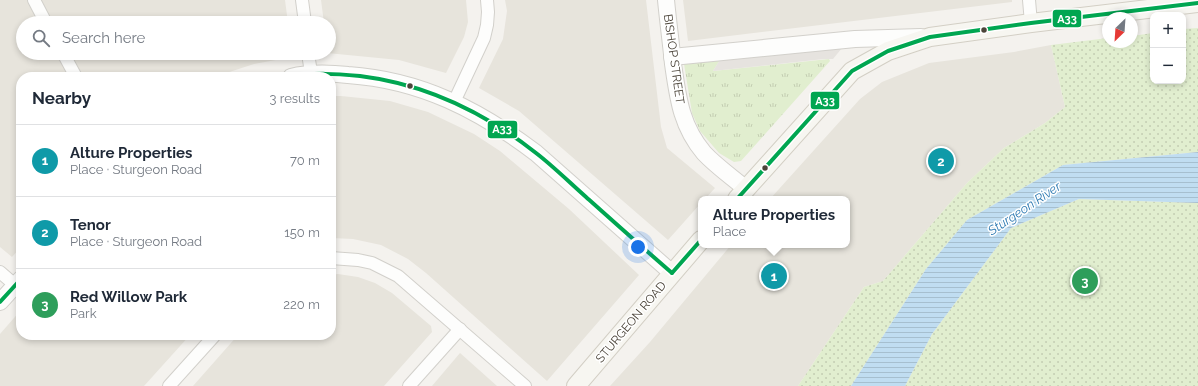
<!DOCTYPE html>
<html lang="en">
<head>
<meta charset="utf-8">
<style>
	:root { --surface:#fff; --page:#f6f6f7; --text:#1f2937; --muted:#747a83; --line:#e0e1e3; --accent:#868178 }
	body { margin:0; font-family:Raleway,sans-serif; background:var(--page); color:var(--text) }
	.controls { position:absolute; right:12px; top:12px; display:grid; overflow:hidden; border-radius:8px; box-shadow:0 2px 6px #0003 }
	.controls button { width:36px; height:36px; display:grid; place-items:center; padding:0; border:0; border-bottom:1px solid var(--line); background:var(--surface); color:var(--text); font:20px sans-serif }
	.compass { position:absolute; left:1102px; top:12px; width:36px; height:36px; border-radius:50%; background:var(--surface); box-shadow:0 2px 6px #0003; rotate:205deg }
	.you { position:absolute; left:638px; top:247px; width:14px; height:14px; margin:-10px; border:3px solid #fff; border-radius:50%; background:#1a73e8; box-shadow:0 0 0 6px #1a73e833 }
	.badge { display:grid; place-items:center; width:26px; height:26px; border-radius:50%; background:var(--accent); color:#fff; font-size:13px; font-weight:700 }
	.pin { position:absolute; translate:-50% -50%; border:2px solid #fff; box-shadow:0 1px 4px #0006 }
	.popup { position:absolute; left:698px; top:196px; width:152px; height:52px; box-sizing:border-box; display:grid; place-content:center; border-radius:8px; background:var(--surface); filter:drop-shadow(0 1px 3px #0005); font-size:13px; white-space:nowrap; color:var(--muted) }
	.popup b { font-size:15px; color:var(--text) }
	.popup::after { content:''; position:absolute; left:50%; top:100%; margin-left:-8px; border:8px solid transparent; border-top-color:var(--surface) }
	.list { margin:0; padding:0; list-style:none }
	h2 { display:flex; justify-content:space-between; align-items:center; height:52px; margin:0; padding:0 16px; font-size:17px }
	h2 small { font-size:13px; font-weight:400; color:var(--muted) }
	.list li { display:grid; grid-template-columns:26px 1fr auto; gap:12px; align-items:center; box-sizing:border-box; height:72px; padding:0 16px; border-top:1px solid var(--line) }
	.list b { display:block; font-size:15px; white-space:nowrap }
	.list p { margin:0; font-size:13px; white-space:nowrap; color:var(--muted) }
	.list em { font-size:13px; font-style:normal; color:var(--muted) }
	.icon { flex:none; width:22px; height:22px; fill:none; stroke:currentColor; stroke-width:2; stroke-linecap:round; stroke-linejoin:round }
	.map { position:relative; flex:none; width:1198px; height:386px; overflow:hidden }
	.search { position:absolute; background:var(--surface); box-shadow:0 2px 6px #0003; left:16px; top:16px; width:320px; height:44px; display:flex; align-items:center; gap:10px; box-sizing:border-box; padding:0 14px; border-radius:22px; color:var(--muted); font-size:15px }
	.panel { position:absolute; background:var(--surface); box-shadow:0 2px 6px #0003; left:16px; top:72px; width:320px; height:268px; border-radius:16px }
	.map>svg:first-child { display:block }
	.residential { fill:#e7e4dc }
	.grass { fill:url(#grass-tufts) }
	.park { fill:url(#park-dots) }
	.parking { fill:#e6e3df }
	.water { fill:url(#water-rules) }
	.lines { fill:none; stroke-linecap:round; stroke-linejoin:round }
	.minor-casing { stroke:#d2d0cb; stroke-width:14 }
	.tertiary-casing { stroke:#d2d0cb; stroke-width:18 }
	.secondary-casing { stroke:#d3cfc5; stroke-width:20 }
	.minor { stroke:#fdfdfc; stroke-width:12 }
	.tertiary { stroke:#fdfdfc; stroke-width:16 }
	.secondary { stroke:#f7f6f1; stroke-width:18 }
	.bus-1-casing { stroke:#fff; stroke-width:7 }
	.bus-1 { stroke:#00a651; stroke-width:4 }
	.bus-dot { fill:#4b4439; stroke:#fff; stroke-width:1.5 }
	.labels { text-anchor:middle; stroke-width:3; stroke-linejoin:round; paint-order:stroke }
	.street-label { font-size:12px; fill:#4b4439; stroke:#fff }
	.water-label { font-size:13px; font-style:italic; fill:#2e7ab2; stroke:#fff }
	.line-badge { stroke:#fff; stroke-width:1.5 }
	.badge-label { font-size:11px; text-anchor:middle; font-weight:bold; fill:#fff }
</style>
</head>
<body>
<div class="map">
<svg width="1198" height="386" viewBox="0 0 1198 386">
	<defs>
		<pattern id="grass-tufts" width="24" height="20" patternUnits="userSpaceOnUse"><rect width="24" height="20" fill="#e1eecf"/><path d="M3 7l-1-3M5 7V3M7 7l1-3M15 17l-1-3M17 17v-4M19 17l1-3" fill="none" stroke="#c3cdb2"/></pattern>
		<pattern id="park-dots" width="8" height="8" patternUnits="userSpaceOnUse"><rect width="8" height="8" fill="#e1eecf"/><path d="M2 2h.1M6 6h.1" fill="none" stroke="#c3cdb2" stroke-width="1.8" stroke-linecap="round"/></pattern>
		<pattern id="water-rules" width="6" height="5" patternUnits="userSpaceOnUse"><rect width="6" height="5" fill="#c0ddf1"/><path d="M0 2.5h6" fill="none" stroke="#a6bfcf"/></pattern>
	</defs>
	<rect width="100%" height="100%" fill="#f4f2ee"/>
	<g class="residential">
		<path d="M0 0H285L288 23H23V53H291L292 57 254 64 214 77H21V247L12 257 0 247Z"/>
		<path d="M321 0H466L468 22 464 37 446 73 399 60 327 53H329V23H324Z"/>
		<path d="M505 0H646L661 127 667 148 715 188 705 199H701V203L668 240 519 111 479 88 503 39 507 11Z"/>
		<path d="M683 0H1012V2L688 41Z"/>
		<path d="M1051 45 1065 107 1045 123 1004 148 967 183 883 281 864 287 798 386H610L650 342 731 245H847V199H770L860 99 882 82 929 63 1014 52Z"/>
		<path d="M331 96H341L390 101 428 112 474 134 500 151 569 209 639 275 547 381 426 273 408 259 381 245 353 239 331 238Z"/>
		<path d="M338 274 358 277 375 283 392 293 431 326 432 332 384 386H193L238 335H331V275Z"/>
		<path d="M21 310V335H190L144 386H0V334Z"/>
		<path d="M460 353 497 386H432Z"/>
	</g>
	<path class="grass" d="M829 59 830 61 741 161 734 162 719 153 700 131 692 113 684 64 686 62 720 60 713 71Z"/>
	<g class="park">
		<path d="M1198 28V152L1063 165 967 220 926 269 851 386H798L864 287 883 281 967 183 1004 148 1045 123 1065 107 1051 45 1108 38V42H1132V36L1153 33V81H1183V29Z"/>
		<path d="M1079 199 1198 203V386H905L932 334 1011 228Z"/>
	</g>
	<path class="parking" d="M847 42 833 59H824L713 71 721 58Z"/>
	<path class="water" d="M1198 152V203L1079 199 1011 228 932 334 905 386H851L926 269 967 220 1063 165Z"/>
	<g class="lines">
		<defs>
			<g id="minor">
				<path d="M34 0 46 23"/>
				<path d="M302 0 305 23"/>
				<path d="M1029 0 1031 23"/>
				<path d="M63 53 76 77"/>
				<path d="M308 53 311 73"/>
				<path d="M454 102 484 38 487 25 488 12 487 0"/>
				<path d="M331 258 358 260 372 263 398 276 525 386"/>
				<path d="M0 272 15 285"/>
				<path d="M169 386 215 335"/>
				<path d="M409 386 460 329"/>
			</g>
			<g id="tertiary">
				<path d="M666 0C668 21 671 43 673 64 678 98 681 126 704 153 716 166 732 177 746 189"/>
				<path d="M672 57 855 39 921 37"/>
				<path d="M291 77C310 72 329 73 348 75 421 80 479 110 536 153L672 273"/>
				<path d="M0 302 21 279"/>
			</g>
			<g id="secondary">
				<path d="M737 199 852 71 888 51 930 37 1031 23 1198 3"/>
				<path d="M576 386 701 240"/>
			</g>
		</defs>
		<use href="#minor" class="minor-casing"/>
		<use href="#tertiary" class="tertiary-casing"/>
		<use href="#secondary" class="secondary-casing"/>
		<use href="#minor" class="minor"/>
		<use href="#tertiary" class="tertiary"/>
		<use href="#secondary" class="secondary"/>
		<defs>
			<g id="bus-1">
				<path d="M291 77C314 72 337 74 360 76 425 84 485 113 536 153 553 166 569 182 586 197 614 222 643 248 672 273"/>
				<path d="M737 199 852 71 888 51 930 37 1031 23 1198 3"/>
				<path d="M672 273 701 240"/>
				<path d="M0 302 21 279"/>
			</g>
		</defs>
		<use href="#bus-1" class="bus-1-casing"/>
		<use href="#bus-1" class="bus-1"/>
	</g>
	<g class="bus-dot">
		<circle cx="984" cy="30" r="3.5"/>
		<circle cx="410" cy="86" r="3.5"/>
		<circle cx="765" cy="168" r="3.5"/>
	</g>
	<g class="labels">
		<g class="street-label">
			<text transform="translate(674 59) rotate(82)" y="4">BISHOP STREET</text>
			<text transform="translate(631 322) rotate(-50)" y="4">STURGEON ROAD</text>
		</g>
		<g class="water-label">
			<text transform="translate(1024 208) rotate(-34)" y="5">Sturgeon River</text>
		</g>
	</g>
	<g class="line-badge">
		<rect x="1052" y="9" width="30" height="19" rx="4" fill="#00a651"/>
		<rect x="810" y="91" width="30" height="19" rx="4" fill="#00a651"/>
		<rect x="487" y="120" width="31" height="19" rx="4" fill="#00a651"/>
	</g>
	<g class="badge-label">
		<text x="1067" y="23">A33</text>
		<text x="825" y="105">A33</text>
		<text x="502" y="133">A33</text>
	</g>
</svg>
<div class="controls">
<button>+</button>
<button>−</button>
</div>
<svg class="compass" viewBox="-18 -18 36 36"><path d="M0-13l5 13h-10z" fill="#e53935"/><path d="M0 13l5-13h-10z" fill="#747a83"/></svg>
<div class="you"></div>
<div class="pin badge" style="left:774px;top:276px;background:#0f9aa8">1</div>
<div class="popup"><b>Alture Properties</b>Place</div>
<div class="pin badge" style="left:941px;top:161px;background:#0f9aa8">2</div>
<div class="pin badge" style="left:1085px;top:281px;background:#2e9e5b">3</div>
<div class="search"><svg class="icon" aria-label="search" viewBox="0 0 24 24"><circle cx="10" cy="10" r="6"/><path d="M15 15l6 6"/></svg>Search here</div>
<section class="panel">
<h2>Nearby<small>3 results</small></h2>
<ul class="list">
<li><span class="badge" style="background:#0f9aa8">1</span><div><b>Alture Properties</b><p>Place · Sturgeon Road</p></div><em>70 m</em></li>
<li><span class="badge" style="background:#0f9aa8">2</span><div><b>Tenor</b><p>Place · Sturgeon Road</p></div><em>150 m</em></li>
<li><span class="badge" style="background:#2e9e5b">3</span><div><b>Red Willow Park</b><p>Park</p></div><em>220 m</em></li>
</ul>
</section>
</div>
</body>
</html>
